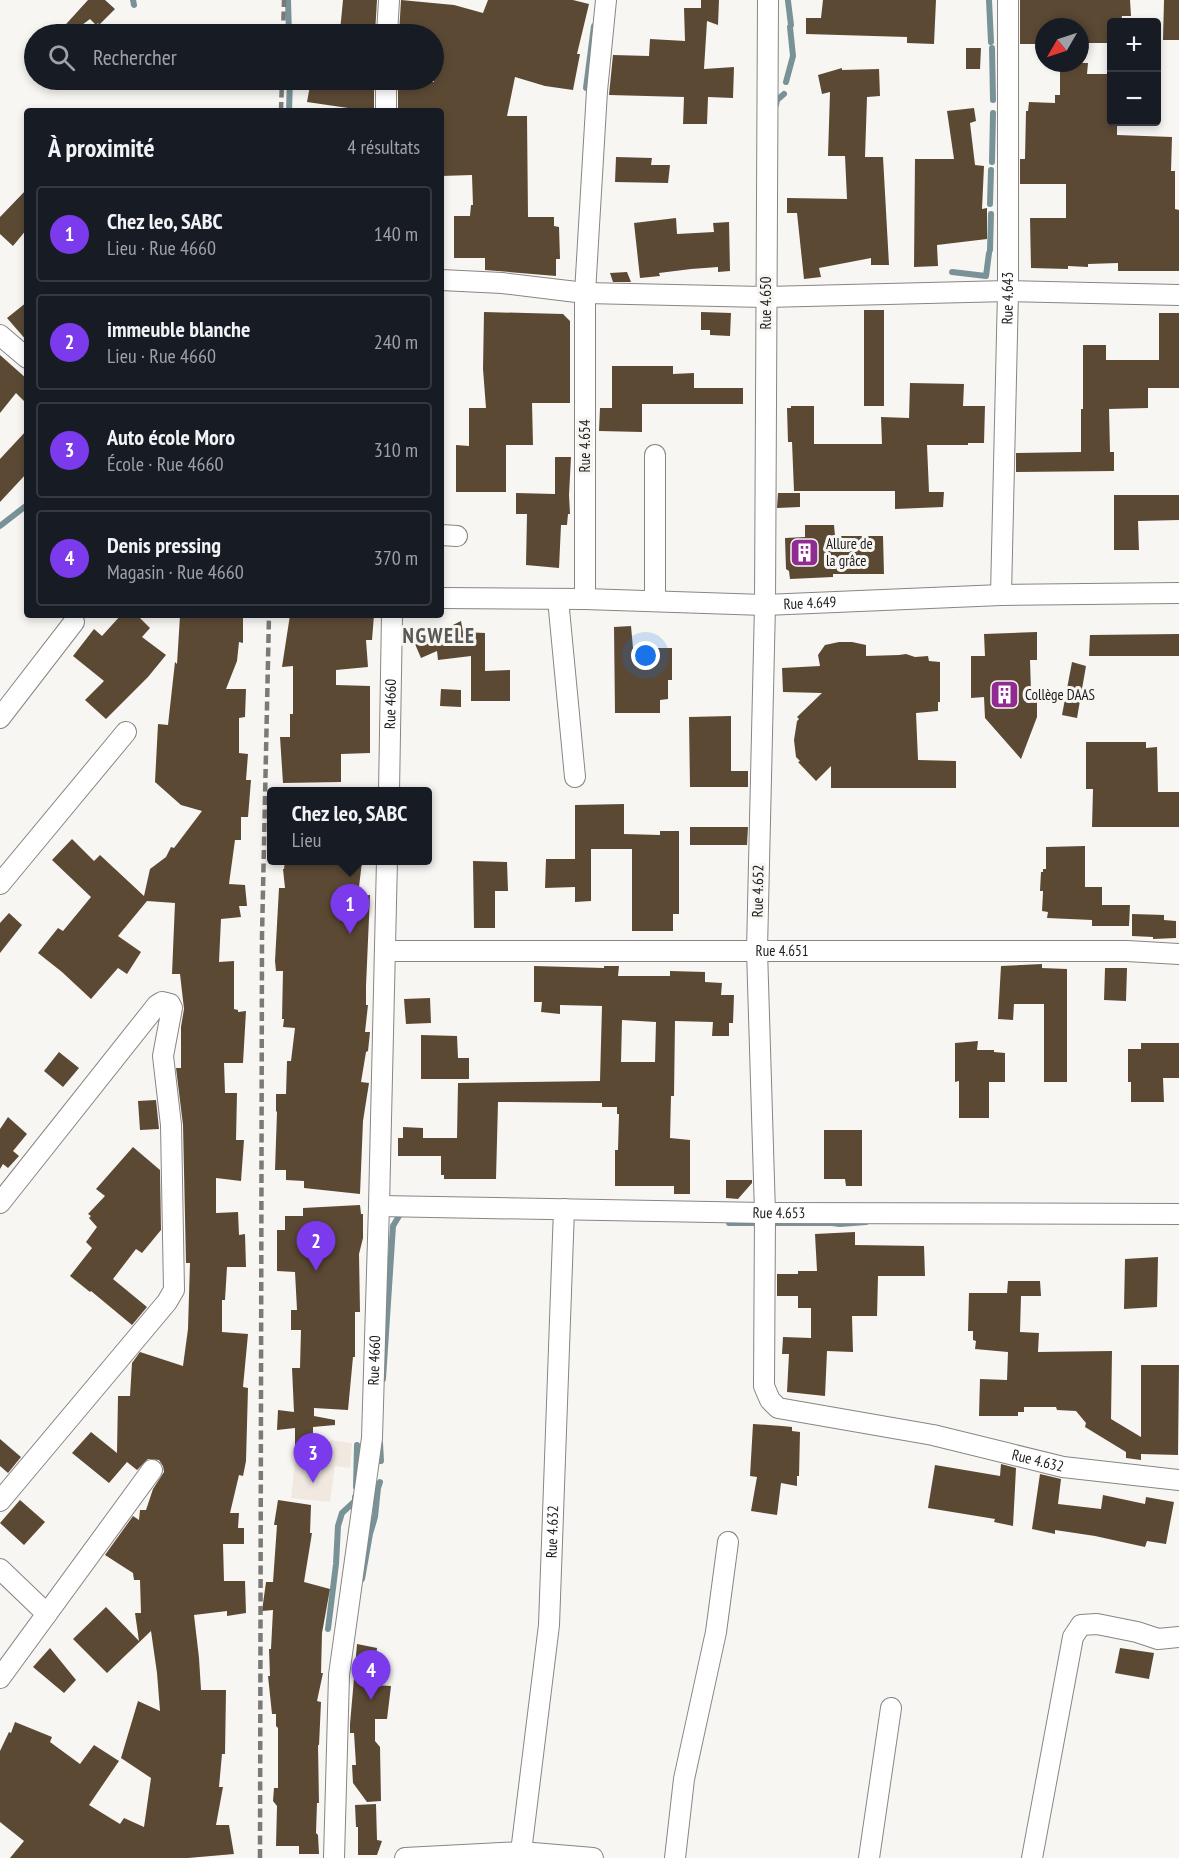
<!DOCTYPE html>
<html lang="fr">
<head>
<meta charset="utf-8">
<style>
	:root { --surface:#171b24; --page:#20242c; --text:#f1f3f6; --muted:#9ea1a6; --line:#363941; --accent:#7c3aed }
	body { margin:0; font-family:"PT Sans Narrow",sans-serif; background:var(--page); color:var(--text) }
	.controls { position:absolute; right:18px; top:18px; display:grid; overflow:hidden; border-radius:6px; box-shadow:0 3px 9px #0003 }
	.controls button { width:54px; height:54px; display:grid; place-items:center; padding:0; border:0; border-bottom:2px solid var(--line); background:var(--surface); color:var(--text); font:30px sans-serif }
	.compass { position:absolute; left:1035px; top:18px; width:54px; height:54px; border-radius:50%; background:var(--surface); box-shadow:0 3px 9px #0003; rotate:231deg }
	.you { position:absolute; left:646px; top:656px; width:21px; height:21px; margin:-15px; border:4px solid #fff; border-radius:50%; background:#1a73e8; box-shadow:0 0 0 9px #1a73e833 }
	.badge { display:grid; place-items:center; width:39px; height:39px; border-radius:50%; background:var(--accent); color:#fff; font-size:20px; font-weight:700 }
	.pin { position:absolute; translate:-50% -50px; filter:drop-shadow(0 2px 3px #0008) }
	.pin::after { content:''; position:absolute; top:32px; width:21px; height:18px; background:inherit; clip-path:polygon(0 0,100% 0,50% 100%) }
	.popup { position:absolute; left:267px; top:787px; width:165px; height:78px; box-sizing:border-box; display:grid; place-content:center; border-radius:6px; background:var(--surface); filter:drop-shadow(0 2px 4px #0005); font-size:20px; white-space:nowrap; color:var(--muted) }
	.popup b { font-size:22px; color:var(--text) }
	.popup::after { content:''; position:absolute; left:50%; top:100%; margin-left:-12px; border:12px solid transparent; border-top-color:var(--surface) }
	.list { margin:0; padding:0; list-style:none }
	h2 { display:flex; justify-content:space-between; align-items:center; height:78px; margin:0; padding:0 24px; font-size:26px }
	h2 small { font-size:20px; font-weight:400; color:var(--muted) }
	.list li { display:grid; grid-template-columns:39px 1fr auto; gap:18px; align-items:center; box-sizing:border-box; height:96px; margin:0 12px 12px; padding:0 12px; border:2px solid var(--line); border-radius:6px }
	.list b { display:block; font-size:22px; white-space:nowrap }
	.list p { margin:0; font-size:20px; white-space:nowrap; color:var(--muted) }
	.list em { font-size:20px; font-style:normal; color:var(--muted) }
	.icon { flex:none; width:33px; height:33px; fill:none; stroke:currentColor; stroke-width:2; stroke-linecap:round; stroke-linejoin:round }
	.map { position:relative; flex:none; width:1179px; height:1858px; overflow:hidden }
	.search { position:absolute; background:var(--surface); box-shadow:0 3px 9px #0003; left:24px; top:24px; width:420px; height:66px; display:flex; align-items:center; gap:15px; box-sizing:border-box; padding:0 21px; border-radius:33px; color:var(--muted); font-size:22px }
	.panel { position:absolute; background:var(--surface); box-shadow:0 3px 9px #0003; left:24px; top:108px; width:420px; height:510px; border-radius:6px }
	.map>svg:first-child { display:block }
	.built { fill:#f1e9e0 }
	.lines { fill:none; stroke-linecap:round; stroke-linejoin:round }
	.stream { stroke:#789297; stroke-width:6 }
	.building { fill:#5b4934; fill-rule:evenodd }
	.minor-casing { stroke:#888583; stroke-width:22 }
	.minor { stroke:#fff; stroke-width:20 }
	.rail { stroke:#7b7a78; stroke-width:4.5; stroke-dasharray:9 4.5; stroke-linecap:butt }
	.labels { text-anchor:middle; stroke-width:6; stroke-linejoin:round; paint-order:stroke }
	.street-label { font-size:15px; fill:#1c1b1a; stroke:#f8f6f3 }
	.poi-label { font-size:15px; fill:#1c1b1a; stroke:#f8f6f3; text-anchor:start }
	.district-label { font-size:21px; font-weight:bold; letter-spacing:1.5px; fill:#595754; stroke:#f8f6f3 }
</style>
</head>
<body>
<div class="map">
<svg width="1179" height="1858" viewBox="0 0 1179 1858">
	<rect width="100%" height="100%" fill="#f8f6f3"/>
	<path class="built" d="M330 1440 352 1443 350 1468 335 1466 330 1502 291 1498 295 1461 299 1462 300 1449 329 1453Z"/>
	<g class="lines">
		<g class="stream">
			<path d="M133 0 134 5"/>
			<path d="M288 0 289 34"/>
			<path d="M989 0 991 42"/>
			<path d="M788 1 791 25"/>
			<path d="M992 48 993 100"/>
			<path d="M786 82 793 56 790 27"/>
			<path d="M586 88 594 26"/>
			<path d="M776 105 777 100 784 94"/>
			<path d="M289 111 290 80"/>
			<path d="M992 162 993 113"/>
			<path d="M990 204 991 170"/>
			<path d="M990 250 991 214"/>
			<path d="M952 272 986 276 989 253"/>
			<path d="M0 526 27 505"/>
			<path d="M729 1223H832L840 1224 866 1222"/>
			<path d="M383 1379 393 1226 399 1216"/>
			<path d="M380 1443 381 1461"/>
			<path d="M356 1487 357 1445"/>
			<path d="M362 1579 370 1534 375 1517 378 1488 380 1482"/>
			<path d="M328 1629 336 1564 338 1526 342 1513 355 1501V1497"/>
		</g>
	</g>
	<g class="building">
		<path d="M88 0H105L115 9 99 25 98 23 96 25 90 19 70 34H57Z"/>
		<path d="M343 0H377L375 34 340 31Z"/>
		<path d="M401 0 454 5 483 13 488 0H573L589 4 577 54H580L573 90 545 86 515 77 507 116H527L528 217H554V226L559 227 560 259H556V276L485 270V258H454V216H470L471 205H473L472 175 441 176V111H398V80L434 82V34H399Z"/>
		<path d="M701 0H719L718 25 707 21 704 69 734 67 733 98 708 97 707 124H683L684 97 609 95 613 55 649 56 650 39 685 41 684 8H701Z"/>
		<path d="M823 0H936L934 44 907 43V37L806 34V18H821Z"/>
		<path d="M1020 0H1130L1131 16H1122L1121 22H1112V43H1080V27H1044V44H1020Z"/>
		<path d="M1164 0H1179V40H1163Z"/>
		<path d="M966 48H981L980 69H966Z"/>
		<path d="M1060 63H1088L1087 74H1112V122H1117V135L1172 137 1171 171H1175V209L1179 210V271H1118V263L1088 264V267L1068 266V269L1031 268 1030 218H1066V184H1020V159H1025L1026 111H1028L1029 102 1055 103V95H1060Z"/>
		<path d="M842 68V70L879 69 880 96 867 97 865 157H883L889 265H871V258L819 268 821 277 804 279 797 213H787V198L847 199 845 156H828L830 92 822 94 818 75Z"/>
		<path d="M311 80H374V111H348V108L307 102Z"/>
		<path d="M974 108 976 121 970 123 975 165 984 166 982 209 987 208V239L937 245 938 266 914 267 915 159H954L947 111Z"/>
		<path d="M616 157 652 158 651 165H670L668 183 615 182Z"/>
		<path d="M27 189V229L13 246 0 234V217Z"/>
		<path d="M676 218 677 234 714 232 713 223 729 222 730 271 718 272V267L691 269 659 273 660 276 640 278 634 223Z"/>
		<path d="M627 272 631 282H613L610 273Z"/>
		<path d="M27 302V341L7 318Z"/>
		<rect x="864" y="310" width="20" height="96"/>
		<path d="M484 312 563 314 570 321V403H532L533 445H506V492H456V445L469 446V408H486L483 369Z"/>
		<path d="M701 312 731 313 730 336 710 335V330H701Z"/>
		<path d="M1159 313H1179V388H1148V408L1109 409 1110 452H1114V471L1016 472V453L1081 452V409H1083V345H1106V360H1159Z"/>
		<path d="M0 355 27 379V404L16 393 0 413Z"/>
		<path d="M612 366H673V374L694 373V388H743V404H642V432L599 431 600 408H612Z"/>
		<path d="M910 383 964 384 963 406H985L984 443H968V445H927L929 492H944L943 507 895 509V491H794L792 442H788L787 408H791V406H814V444H882L881 417 909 418Z"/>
		<path d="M27 430V473L0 502V459Z"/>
		<path d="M555 457H571L569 495 570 514H568L567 525H561L559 568 526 565 527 514H516V493L555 494Z"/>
		<path d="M778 493H800V507L777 508Z"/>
		<path d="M1114 495H1179V520L1138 521 1139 550H1114Z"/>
		<path d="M805 525H834L835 536H883L884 574H833V577L790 579 789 571 786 569 785 538 805 537Z"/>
		<path d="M121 615H137L150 628 142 637 166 655 148 677 106 719 85 700 104 681 73 656 94 629 102 636Z"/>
		<path d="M184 615H243V643L239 642 237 661 226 689H246L245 717 239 718V753L248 754 246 780H251L248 817H241V840H235L229 884 245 885 247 906H239L241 917 221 919 219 962 234 961V1009L238 1010V1012L246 1011 243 1063H224L225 1093H237L236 1140H244L241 1181 216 1178V1213L238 1212 239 1235 245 1234 246 1267H227L225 1300H222V1332L248 1334 243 1387 248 1388 246 1461 243 1476 239 1475 230 1513H239L238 1528H244V1544H223L224 1581H245L246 1613 227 1616V1611L194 1615 199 1658 201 1690H226L225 1754H222L219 1787H223L216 1825H229L234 1854 188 1858H10L24 1841 0 1822V1751L9 1732 11 1733 15 1722 52 1737 50 1742 80 1764 94 1745 119 1761 89 1805 120 1824 124 1818 144 1827 151 1778 121 1758 138 1701 160 1711 157 1673 151 1631 107 1673 73 1639 106 1607 139 1641 135 1613H141L140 1580H134L133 1573 105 1555 133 1516 139 1520 140 1510H146L153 1489 164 1472 163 1466 159 1460 148 1459 137 1470 127 1462 109 1483 72 1453 91 1432 117 1453 118 1396H130L132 1363 140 1352 183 1366 188 1329 190 1263H186L183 1125 176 1068H181V1027L184 1009 180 974H172L175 903 147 901 118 936 141 952 127 974 118 968 91 999 62 972 38 953 58 928 63 931 91 897 52 860 72 839 94 861 100 855 144 896 150 869 166 857 171 847 174 848 202 811 181 805 155 782 158 724 168 725 175 662 177 664 180 616Z"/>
		<path d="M290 615H374L372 640H366L368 667 336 670V685L370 686V753L341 754V782L283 783 280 737H290V714H293V666L282 667Z"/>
		<path d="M461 621 463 632 485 633V671L510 670V701H471V656L438 660 437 651 421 658 415 644Z"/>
		<path d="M631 626 633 648H672V680H668V699L660 700V713H615L614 627Z"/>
		<path d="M1037 632V660H1030L1031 692H1037V717L1021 759 985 718 984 697 971 698V656H985L984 634Z"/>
		<path d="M1179 634V656H1089L1090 635Z"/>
		<path d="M839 642H852L866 645V656L899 655 906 654 915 657 928 656 929 661 940 662V702H938V711L916 713 918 760 956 761V788H831V766L816 781 798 762 800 761 796 757 794 740 797 721 799 719 797 717 822 693 783 692 782 668 820 666 818 655 825 645Z"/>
		<path d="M1072 662 1086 666 1077 718 1062 715Z"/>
		<path d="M441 689 461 690V707L440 706Z"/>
		<path d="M731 716V771H748V787H690L689 717Z"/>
		<path d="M1086 742H1146V748L1157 747 1158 792H1179V827H1092L1093 789H1086Z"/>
		<path d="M624 804V834L660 835V831H679V914H673V931H632V849H591V901L575 902V887L545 888 546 859H575V805Z"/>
		<path d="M690 827H748L747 845H690Z"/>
		<path d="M1085 846V887H1102V905H1130L1129 926H1092V920L1047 918 1048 912 1042 911 1043 893V891H1040L1041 872H1043V869H1046V847Z"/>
		<path d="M285 861H362L358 896 370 895 366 986V1005H368L365 1032H370L368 1051 366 1052 361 1082 369 1083 363 1121 360 1194 304 1188V1181L286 1180V1170H275L277 1112 276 1111V1094H286L287 1061H291L295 1028 283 1027 284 1019H282L283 971H276L275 961 279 888H285L283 869H284Z"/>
		<path d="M473 861 507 862 508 891H495V928H474Z"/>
		<path d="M9 913 22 925 0 953V923Z"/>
		<path d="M1132 914 1164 915V920L1176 921V938L1153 939V937L1132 936Z"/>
		<path d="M1042 964V968L1067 969V1082H1044V1004H1014L1013 1020 998 1019 1001 966Z"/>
		<path d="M534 966 604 968V966H619L618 976H670V971L705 972V982L722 983 721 995H734L733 1023H729V1036H712L713 1022 675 1021 674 1096H671L670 1138 690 1140V1194H674V1186H615V1150H618L619 1114H617V1107H602V1103L498 1102 496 1179H444V1175H441V1156H398V1138H403V1127L423 1128V1138H457L458 1083 600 1081 602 1006 560 1005V1014L541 1012 542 1002H534ZM622 1020 656 1022 655 1062H621Z"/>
		<path d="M1105 968H1127L1126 1001 1104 1000Z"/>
		<path d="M430 998 431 1023 406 1024 404 999Z"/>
		<path d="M421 1035 457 1036 458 1058H469V1079H421Z"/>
		<path d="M978 1041 977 1050H994V1052L1005 1053V1082H989V1118H959V1081L955 1082V1043Z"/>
		<path d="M1141 1043H1179V1078H1163L1164 1102H1131V1082H1128V1049H1141Z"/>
		<path d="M59 1052 79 1068 63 1087 44 1071Z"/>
		<path d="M156 1100 159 1129 140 1130 138 1101Z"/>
		<path d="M8 1117 27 1134 13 1151 19 1156 8 1168 3 1164 0 1169V1129Z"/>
		<path d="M824 1130H862V1186H846L845 1179H824Z"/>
		<path d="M133 1147 160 1170 161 1230 142 1253 136 1249 113 1279 147 1307 132 1325 91 1291 90 1292 70 1276 92 1248 86 1242 97 1227 89 1218 91 1216 88 1214 105 1196 96 1189Z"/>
		<path d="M726 1180H752V1183L738 1199 726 1198Z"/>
		<path d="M360 1205 361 1214H363V1238L359 1254 360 1312H355V1357H353L348 1410 314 1408V1416L335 1420V1425L313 1427V1446H310V1448L295 1446V1428L277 1430 278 1410 294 1412 292 1368H300L301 1330H291V1310H297L295 1272 277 1271V1230H285V1216H303V1208Z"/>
		<path d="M855 1232V1245L924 1246 925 1276H878L877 1316H852L853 1352 827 1351 825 1396 787 1392 789 1354H782L783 1337 811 1338V1308H798V1296H777V1274H798V1271H817L815 1234Z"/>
		<path d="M1158 1257 1157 1307 1124 1309 1125 1259Z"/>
		<path d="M1008 1281H1040L1041 1296H1021L1020 1332 1039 1333 1038 1352 1112 1351 1111 1419 1141 1437V1365H1179L1178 1455 1141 1454V1460L1126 1458V1452L1085 1427 1086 1423 1076 1411 1057 1410 1056 1407H1024V1412H1018V1416H979L980 1379 1007 1380 1008 1352 975 1349 976 1341 973 1340V1331H968L969 1293H1007Z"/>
		<path d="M753 1424 782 1426 792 1427V1431L800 1432 799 1476H797V1486L781 1483 777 1515 751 1511 757 1477 750 1476Z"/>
		<path d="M0 1439 21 1457 8 1473 0 1466Z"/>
		<path d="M1001 1464 1016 1468 1013 1526 994 1522 995 1519 928 1508 935 1465 1000 1476Z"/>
		<path d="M1040 1474 1061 1479 1058 1504 1101 1509 1103 1495 1145 1504 1146 1497 1174 1502 1166 1544 1147 1541 1145 1547 1095 1536 1055 1530V1534L1032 1529Z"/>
		<path d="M20 1500 45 1522 24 1545 0 1523Z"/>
		<path d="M278 1500 311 1505 310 1533H312L304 1582 330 1589 322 1633 321 1673H323L317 1701 321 1702 319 1745H318L319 1803H317L316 1833 318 1835 319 1854H299V1846H276L277 1806 273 1801 274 1788H278V1728L276 1726V1714H272L268 1676H270L269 1649H271L273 1610 262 1611 266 1582H273L277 1525H274Z"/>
		<path d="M357 1644 377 1648 373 1685 391 1686 387 1719H375V1741L380 1747 381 1801 367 1802 353 1783 352 1765H356L354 1733H350V1724Z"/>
		<path d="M50 1648 76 1680 64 1693 33 1667Z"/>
		<path d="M1120 1648 1154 1653 1149 1679 1115 1673Z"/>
		<path d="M376 1804 377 1840 382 1841 377 1855H358V1827H356L355 1805Z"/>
	</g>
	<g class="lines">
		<defs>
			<g id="minor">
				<path id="s1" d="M768 0 765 605 757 950 765 1213 764 1386 770 1400 778 1408 933 1435 1063 1467 1179 1480"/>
				<path d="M387 34 389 0"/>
				<path d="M386 80V111"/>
				<path d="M441 280 502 283 585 293 766 297 1008 291 1179 295"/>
				<path d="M0 335 27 358"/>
				<path d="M441 535 457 536"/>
				<path id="s2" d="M1001 595 1008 291V0"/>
				<path id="s3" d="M441 598 585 599 765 605 1001 595 1179 593"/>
				<path d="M558 599 575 777"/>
				<path d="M585 599V293L597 91 606 0"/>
				<path d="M655 601V455"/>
				<path d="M0 718 74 622"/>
				<path id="s4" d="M389 792 392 615"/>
				<path d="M0 884 126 732"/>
				<path id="s5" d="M386 951H1127L1179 954"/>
				<path d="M0 1203 157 1005 162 1002 170 1004 172 1008 163 1056 171 1125 174 1290 167 1302 0 1501"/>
				<path id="s6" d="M379 1206 765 1213 1179 1214"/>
				<path d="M0 1569 47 1614"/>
				<path d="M0 1678 152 1470"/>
				<path id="s7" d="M521 1852 549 1625 564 1209"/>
				<path id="s8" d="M334 1858 339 1675 372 1438 379 1206 387 860"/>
				<path d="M405 1858 521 1852 593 1858"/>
				<path d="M675 1858 684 1779 716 1632 728 1542"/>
				<path d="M869 1858 891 1708"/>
				<path d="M1032 1858 1073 1637 1081 1625 1097 1624 1137 1632 1158 1639 1179 1637"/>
			</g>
		</defs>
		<use href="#minor" class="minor-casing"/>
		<use href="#minor" class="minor"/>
		<g class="rail">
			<path d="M283 34 284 0"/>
			<path d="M281 111 282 80"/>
			<path d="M260 1858 262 936 269 615"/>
		</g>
	</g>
	<defs>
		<symbol id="building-square" viewBox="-11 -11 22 22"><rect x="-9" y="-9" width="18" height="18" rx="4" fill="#8f2b91" stroke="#f8f6f3"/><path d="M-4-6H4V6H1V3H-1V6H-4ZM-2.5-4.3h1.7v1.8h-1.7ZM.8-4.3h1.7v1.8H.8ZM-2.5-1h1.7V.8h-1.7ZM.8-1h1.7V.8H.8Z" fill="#fff"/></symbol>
	</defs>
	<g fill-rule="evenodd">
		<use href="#building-square" x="788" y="536" width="33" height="33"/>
		<use href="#building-square" x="988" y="678" width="33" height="33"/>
	</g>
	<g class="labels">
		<g class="street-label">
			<text dy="5" stroke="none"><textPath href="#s2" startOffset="297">Rue 4.643</textPath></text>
			<text transform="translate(766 303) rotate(-90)" y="5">Rue 4.650</text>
			<text transform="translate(585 446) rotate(-90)" y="5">Rue 4.654</text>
			<text dy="5" stroke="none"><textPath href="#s3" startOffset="369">Rue 4.649</textPath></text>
			<text dy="5" stroke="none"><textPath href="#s4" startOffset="88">Rue 4660</textPath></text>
			<text transform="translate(758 891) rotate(-89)" y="5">Rue 4.652</text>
			<text dy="5" stroke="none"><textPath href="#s5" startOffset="396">Rue 4.651</textPath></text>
			<text dy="5" stroke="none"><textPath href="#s6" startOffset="400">Rue 4.653</textPath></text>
			<text dy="5" stroke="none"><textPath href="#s8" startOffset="500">Rue 4660</textPath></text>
			<text dy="5" stroke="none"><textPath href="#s1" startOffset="1678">Rue 4.632</textPath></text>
			<text dy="5" stroke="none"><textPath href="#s7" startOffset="322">Rue 4.632</textPath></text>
		</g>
		<g class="poi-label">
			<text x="826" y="549">Allure de<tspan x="826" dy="17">la grâce</tspan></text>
			<text x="1025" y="700">Collège DAAS</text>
		</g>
		<g class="district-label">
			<text x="439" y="643">NGWELE</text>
		</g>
	</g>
</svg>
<div class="controls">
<button>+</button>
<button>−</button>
</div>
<svg class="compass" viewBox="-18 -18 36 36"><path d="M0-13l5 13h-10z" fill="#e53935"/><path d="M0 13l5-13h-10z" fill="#9ea1a6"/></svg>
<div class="you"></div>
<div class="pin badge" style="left:350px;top:934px">1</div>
<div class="popup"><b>Chez leo, SABC</b>Lieu</div>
<div class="pin badge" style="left:316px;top:1271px">2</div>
<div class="pin badge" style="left:313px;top:1483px">3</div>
<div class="pin badge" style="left:371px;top:1700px">4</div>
<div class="search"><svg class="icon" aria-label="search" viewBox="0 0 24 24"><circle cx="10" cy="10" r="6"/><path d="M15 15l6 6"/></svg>Rechercher</div>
<section class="panel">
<h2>À proximité<small>4 résultats</small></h2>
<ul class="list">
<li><span class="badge">1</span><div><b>Chez leo, SABC</b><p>Lieu · Rue 4660</p></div><em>140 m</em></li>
<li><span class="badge">2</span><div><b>immeuble blanche</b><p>Lieu · Rue 4660</p></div><em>240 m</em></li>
<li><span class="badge">3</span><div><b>Auto école Moro</b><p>École · Rue 4660</p></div><em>310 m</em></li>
<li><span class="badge">4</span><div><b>Denis pressing</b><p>Magasin · Rue 4660</p></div><em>370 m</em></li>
</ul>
</section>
</div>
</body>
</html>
